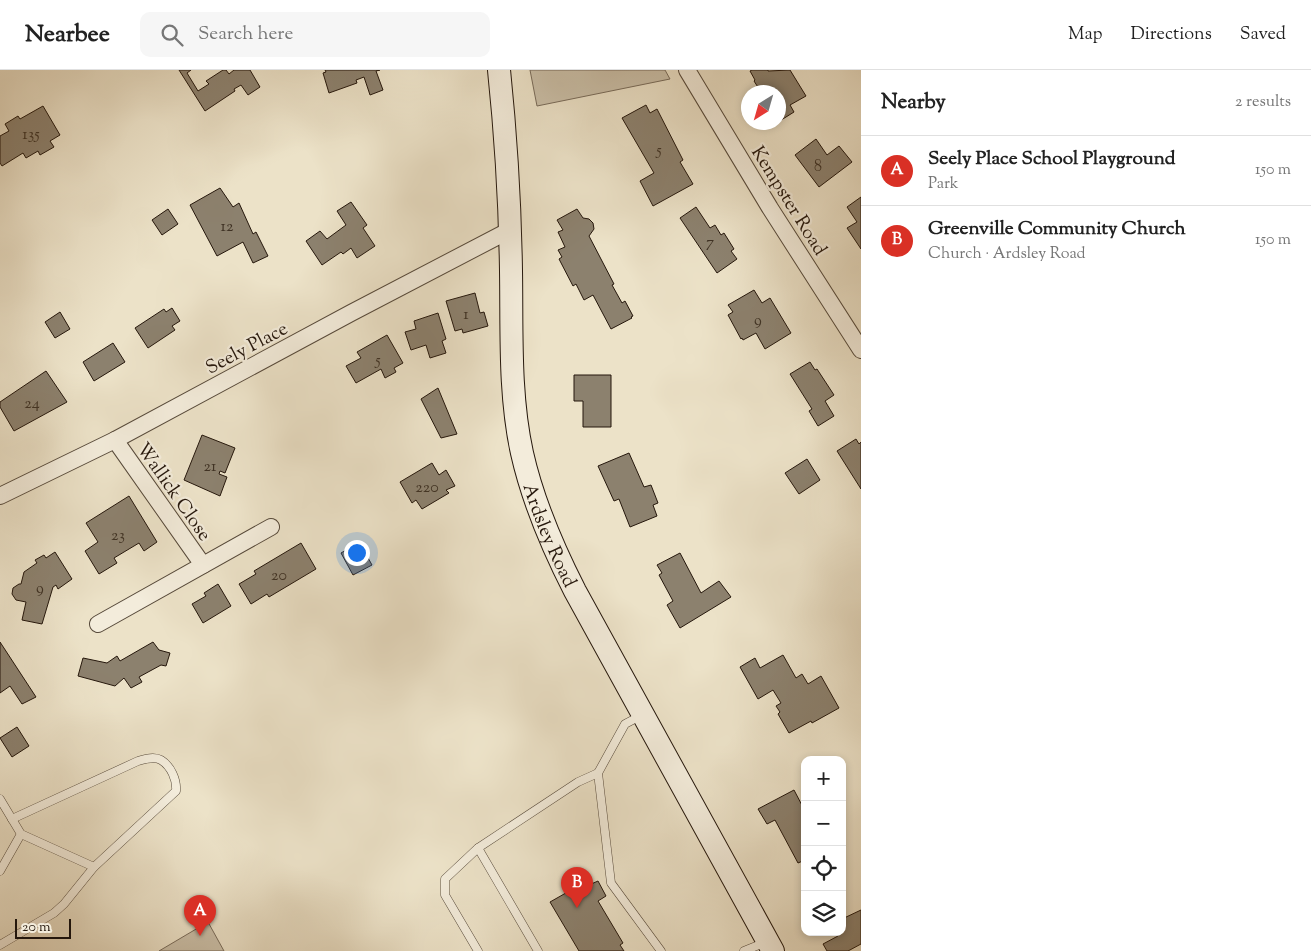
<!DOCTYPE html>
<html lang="en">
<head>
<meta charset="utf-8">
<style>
	:root { --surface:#fff; --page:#f6f6f6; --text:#222; --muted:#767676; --line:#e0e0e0; --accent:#d93025 }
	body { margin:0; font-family:"Sorts Mill Goudy",serif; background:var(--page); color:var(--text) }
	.controls { position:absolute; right:15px; bottom:15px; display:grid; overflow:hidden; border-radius:10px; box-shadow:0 2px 8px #0003 }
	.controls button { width:45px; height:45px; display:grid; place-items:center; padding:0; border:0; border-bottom:1px solid var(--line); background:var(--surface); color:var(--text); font:25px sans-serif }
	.compass { position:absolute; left:741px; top:15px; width:45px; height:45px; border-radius:50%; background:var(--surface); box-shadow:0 2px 8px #0003; rotate:217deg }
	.scale { position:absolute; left:15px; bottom:12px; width:56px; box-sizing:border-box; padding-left:5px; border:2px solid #25170c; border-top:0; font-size:14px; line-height:18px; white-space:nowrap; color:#25170c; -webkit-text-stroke:4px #f3ecdb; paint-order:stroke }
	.you { position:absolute; left:356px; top:482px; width:18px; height:18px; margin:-12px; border:4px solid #fff; border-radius:50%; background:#1a73e8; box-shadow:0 0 0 8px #1a73e833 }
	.badge { display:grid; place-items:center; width:32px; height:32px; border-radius:50%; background:var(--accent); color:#fff; font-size:16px; font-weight:700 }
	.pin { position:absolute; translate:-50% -41px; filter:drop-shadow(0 1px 2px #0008) }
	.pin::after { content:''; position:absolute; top:26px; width:18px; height:15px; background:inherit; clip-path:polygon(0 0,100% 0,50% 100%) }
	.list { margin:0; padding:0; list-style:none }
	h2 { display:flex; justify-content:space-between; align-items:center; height:65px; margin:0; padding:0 20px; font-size:21px }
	h2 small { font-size:16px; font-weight:400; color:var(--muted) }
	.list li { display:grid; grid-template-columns:32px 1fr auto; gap:15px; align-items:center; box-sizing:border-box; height:70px; padding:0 20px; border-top:1px solid var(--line) }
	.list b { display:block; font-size:19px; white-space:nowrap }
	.list p { margin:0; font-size:16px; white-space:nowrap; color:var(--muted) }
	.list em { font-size:16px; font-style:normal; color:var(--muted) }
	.icon { flex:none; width:28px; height:28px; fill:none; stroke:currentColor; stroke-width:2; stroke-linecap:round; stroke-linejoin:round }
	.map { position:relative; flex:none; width:861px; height:881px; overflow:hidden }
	header { display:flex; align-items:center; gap:30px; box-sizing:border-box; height:70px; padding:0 25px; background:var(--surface); border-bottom:1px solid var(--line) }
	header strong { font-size:24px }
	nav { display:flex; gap:28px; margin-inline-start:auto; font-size:18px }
	.search { width:350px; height:45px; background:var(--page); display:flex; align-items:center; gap:12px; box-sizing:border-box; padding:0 18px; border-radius:10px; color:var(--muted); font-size:19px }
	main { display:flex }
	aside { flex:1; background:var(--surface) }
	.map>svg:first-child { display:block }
	.green { fill:#cabfa8; stroke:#786b5a }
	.building { fill:#8c816e; stroke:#25170c }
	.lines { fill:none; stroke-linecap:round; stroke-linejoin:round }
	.lane-casing { stroke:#574a3b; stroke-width:9 }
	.street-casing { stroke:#574a3b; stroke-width:18 }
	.secondary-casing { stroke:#25170c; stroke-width:24 }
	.lane { stroke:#f3ecdb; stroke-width:8 }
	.street { stroke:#f3ecdb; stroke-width:16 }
	.secondary { stroke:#f3ecdb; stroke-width:22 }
	.labels { text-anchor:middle; stroke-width:4.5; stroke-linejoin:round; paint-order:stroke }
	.number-label { font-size:16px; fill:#3f3224 }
	.street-label { font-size:19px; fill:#25170c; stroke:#f3ecdb }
</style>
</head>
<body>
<header>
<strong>Nearbee</strong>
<div class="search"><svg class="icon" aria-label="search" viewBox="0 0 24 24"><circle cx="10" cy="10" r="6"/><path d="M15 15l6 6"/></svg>Search here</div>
<nav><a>Map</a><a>Directions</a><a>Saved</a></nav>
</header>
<main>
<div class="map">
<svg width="861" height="881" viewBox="0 0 861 881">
	<rect width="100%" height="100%" fill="#ece2c8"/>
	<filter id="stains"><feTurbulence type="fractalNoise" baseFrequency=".004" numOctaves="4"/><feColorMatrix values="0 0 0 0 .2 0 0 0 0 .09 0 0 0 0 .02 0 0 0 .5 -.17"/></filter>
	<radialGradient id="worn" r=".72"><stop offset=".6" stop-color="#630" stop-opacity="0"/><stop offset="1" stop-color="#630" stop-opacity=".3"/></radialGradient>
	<g class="green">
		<path d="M530 0H665L670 9 537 36Z"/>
		<path d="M208 852 224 881H159Z"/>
	</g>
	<g class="building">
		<path d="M179 0H191L187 3 198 21 209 14 206 11 223 0H226L229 4 234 0H250L260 17 248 25 241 15 234 19 235 21 205 41Z"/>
		<path d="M325 0H380L376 1 383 20 370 25 364 7 356 10 357 13 329 23 323 3 326 2Z"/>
		<path d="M752 0H768V1L790 0 806 26 790 35 794 42 778 52V22H761L754 11 755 10 750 1Z"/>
		<path d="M646 35 650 43 657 39 683 90 680 92 693 114 653 136 640 111 654 103 622 48Z"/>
		<path d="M43 36 60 65 50 71 54 77 40 85 38 81 26 88 23 83 2 96 0 93V66L9 61 5 54 18 46 20 49Z"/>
		<path d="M816 69 827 85 839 76 852 92 819 117 795 85Z"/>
		<path d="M220 118 233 137 239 133 253 164 256 162 268 186 253 193 243 172 217 186 190 135Z"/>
		<path d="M861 127V179L847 158 857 152 847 137Z"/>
		<path d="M351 132 367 155 363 158 375 176 357 188 351 178 343 184 341 182 322 195 306 171 320 161 327 169 346 155 337 141Z"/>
		<path d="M696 137 710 158 715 155 721 165 724 163 734 179 731 181 737 189 717 203 680 148Z"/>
		<path d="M168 139 178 154 162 165 152 150Z"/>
		<path d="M577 139 583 148 589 149 593 153 594 159 589 166 614 214 612 215 622 233 625 231 633 246 631 247 632 248 611 259 593 225 584 230 576 214 573 216 559 189 562 187 558 180 565 177 558 162 563 160 557 150Z"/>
		<path d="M754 220 762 233 770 228 791 263 765 279 756 263 743 270 742 268 741 269 728 245 733 242 728 235Z"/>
		<path d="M475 223 480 243 484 242 488 256 463 263 462 259 455 261 446 231Z"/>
		<path d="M172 238 180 251 172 256 175 260 148 278 135 258 164 239 166 242Z"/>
		<path d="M60 242 70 259 55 268 45 252Z"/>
		<path d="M438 243 446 269 442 271 446 283 430 288 426 275 411 280 405 262 416 259 414 251Z"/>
		<path d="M387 265 403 293 394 298 396 302 385 308 381 299 356 313 346 296 361 288 357 282Z"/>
		<path d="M113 273 125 292 94 311 83 292Z"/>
		<path d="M810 292 815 300 817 299 834 325 825 331 834 346 818 356 809 341 812 339 790 304Z"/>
		<path d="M46 301 67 332 14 361 0 337V332Z"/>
		<path d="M574 305H611V357H583V331H574Z"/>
		<path d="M438 318 457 364 441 368 421 329Z"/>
		<path d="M202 365 235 378 225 403 220 401 219 404 227 407 220 426 184 410Z"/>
		<path d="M856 369 859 374 861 372V419L837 381Z"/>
		<path d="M629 383 644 417 651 415 658 433 653 435 657 446 630 457 619 429 614 431 598 396Z"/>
		<path d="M807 389 820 410 799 424 785 403Z"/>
		<path d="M432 393 439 405 446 400 455 416 446 420 449 423 422 439 416 430 412 433 400 412Z"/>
		<path d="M129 426 157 472 144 481 139 473 114 488 117 493 99 504 85 481 98 472 86 453Z"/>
		<path d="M301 473 316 499 269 527 267 524 251 534 239 514 256 504 254 501Z"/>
		<path d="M348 479 355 493 367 486 372 495 353 505 341 483Z"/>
		<path d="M55 482 72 509 58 519 56 515 53 517 42 554 22 550 26 532 16 530 12 524 13 518 19 514H21L24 502 37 493 35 490 44 485 46 488Z"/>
		<path d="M680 483 701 523 719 511 731 527 680 558 667 535 673 531 659 505 662 503 657 495Z"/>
		<path d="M218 514 231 536 203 553 192 534 206 526 204 523Z"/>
		<path d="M0 572 36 627 22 634 10 616 0 623Z"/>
		<path d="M153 572 159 580 170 583 166 596 161 595 139 607 142 612 131 618 124 608 115 616 78 606 83 588 107 593 117 586 120 591Z"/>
		<path d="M783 585 796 608 802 604 808 614 821 606 839 638 812 653 811 651 789 663 778 644 780 642 776 636 781 633 773 620 758 629 740 597 755 588 760 598Z"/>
		<path d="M17 657 29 676 12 687 0 668Z"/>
		<path d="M794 720 805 741V743L802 745 805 750V790L798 793 775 750 767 754 758 739Z"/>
		<path d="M587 811 589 815 598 811 606 826 598 831 623 873 620 875 624 881H579L550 832Z"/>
		<path d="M861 840V874L848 881H827L823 874 838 866 837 862H842V849Z"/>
	</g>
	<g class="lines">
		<defs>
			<g id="lane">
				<path d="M642 645 625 654 598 703 611 813 661 881"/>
				<path d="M0 729 21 764 94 797 64 834 54 843 0 875"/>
				<path d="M12 749 138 691C145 689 154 686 161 690 171 696 177 710 176 721L94 797"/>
				<path d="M478 778 538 881"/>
				<path d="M0 801 21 764"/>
				<path d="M478 881 445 825V809L478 778 578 712 598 703"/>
				<path d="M744 881 766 872"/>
			</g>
			<g id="street">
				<path d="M687 0 770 138 861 280"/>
				<path d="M115 370 203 495"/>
				<path d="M0 426 115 370 351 243 510 160"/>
				<path d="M98 554 271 457"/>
			</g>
			<g id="secondary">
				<path id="s1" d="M499 0C506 67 510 134 511 201 512 261 509 324 522 383 533 432 552 476 575 521L773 881"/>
			</g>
		</defs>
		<use href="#lane" class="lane-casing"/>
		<use href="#street" class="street-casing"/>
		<use href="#secondary" class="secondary-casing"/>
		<use href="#lane" class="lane"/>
		<use href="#street" class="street"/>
		<use href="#secondary" class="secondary"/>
	</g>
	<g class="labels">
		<g class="number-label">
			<text x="31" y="69">135</text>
			<text x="659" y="85">5</text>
			<text x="818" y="101">8</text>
			<text x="227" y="161">12</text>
			<text x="710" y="177">7</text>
			<text x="466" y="249">1</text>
			<text x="758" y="255">9</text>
			<text x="378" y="295">5</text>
			<text x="32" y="338">24</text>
			<text x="210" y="401">21</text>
			<text x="427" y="422">220</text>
			<text x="118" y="470">23</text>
			<text x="279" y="510">20</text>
			<text x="40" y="523">9</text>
		</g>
		<g class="street-label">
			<text transform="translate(790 130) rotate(58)" y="7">Kempster Road</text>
			<text transform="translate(246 277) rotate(-28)" y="7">Seely Place</text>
			<text transform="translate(175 421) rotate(55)" y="7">Wallick Close</text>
			<text dy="7" stroke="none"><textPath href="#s1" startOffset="471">Ardsley Road</textPath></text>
		</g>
	</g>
	<rect width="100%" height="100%" filter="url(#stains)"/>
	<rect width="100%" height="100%" fill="url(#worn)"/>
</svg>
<div class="controls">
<button>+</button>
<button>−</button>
<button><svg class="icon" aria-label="locate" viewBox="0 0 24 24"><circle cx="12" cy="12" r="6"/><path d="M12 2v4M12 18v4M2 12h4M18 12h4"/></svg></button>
<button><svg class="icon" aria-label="layers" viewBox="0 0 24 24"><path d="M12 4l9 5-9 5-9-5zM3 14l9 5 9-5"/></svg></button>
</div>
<svg class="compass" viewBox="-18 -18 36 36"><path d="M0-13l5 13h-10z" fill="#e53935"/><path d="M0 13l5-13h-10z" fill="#767676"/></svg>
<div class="scale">20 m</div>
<div class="you"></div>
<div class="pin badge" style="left:200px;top:866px">A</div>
<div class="pin badge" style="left:577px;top:838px">B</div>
</div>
<aside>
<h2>Nearby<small>2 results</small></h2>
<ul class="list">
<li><span class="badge">A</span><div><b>Seely Place School Playground</b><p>Park</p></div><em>150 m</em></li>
<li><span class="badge">B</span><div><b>Greenville Community Church</b><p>Church · Ardsley Road</p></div><em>150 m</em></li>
</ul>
</aside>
</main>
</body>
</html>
